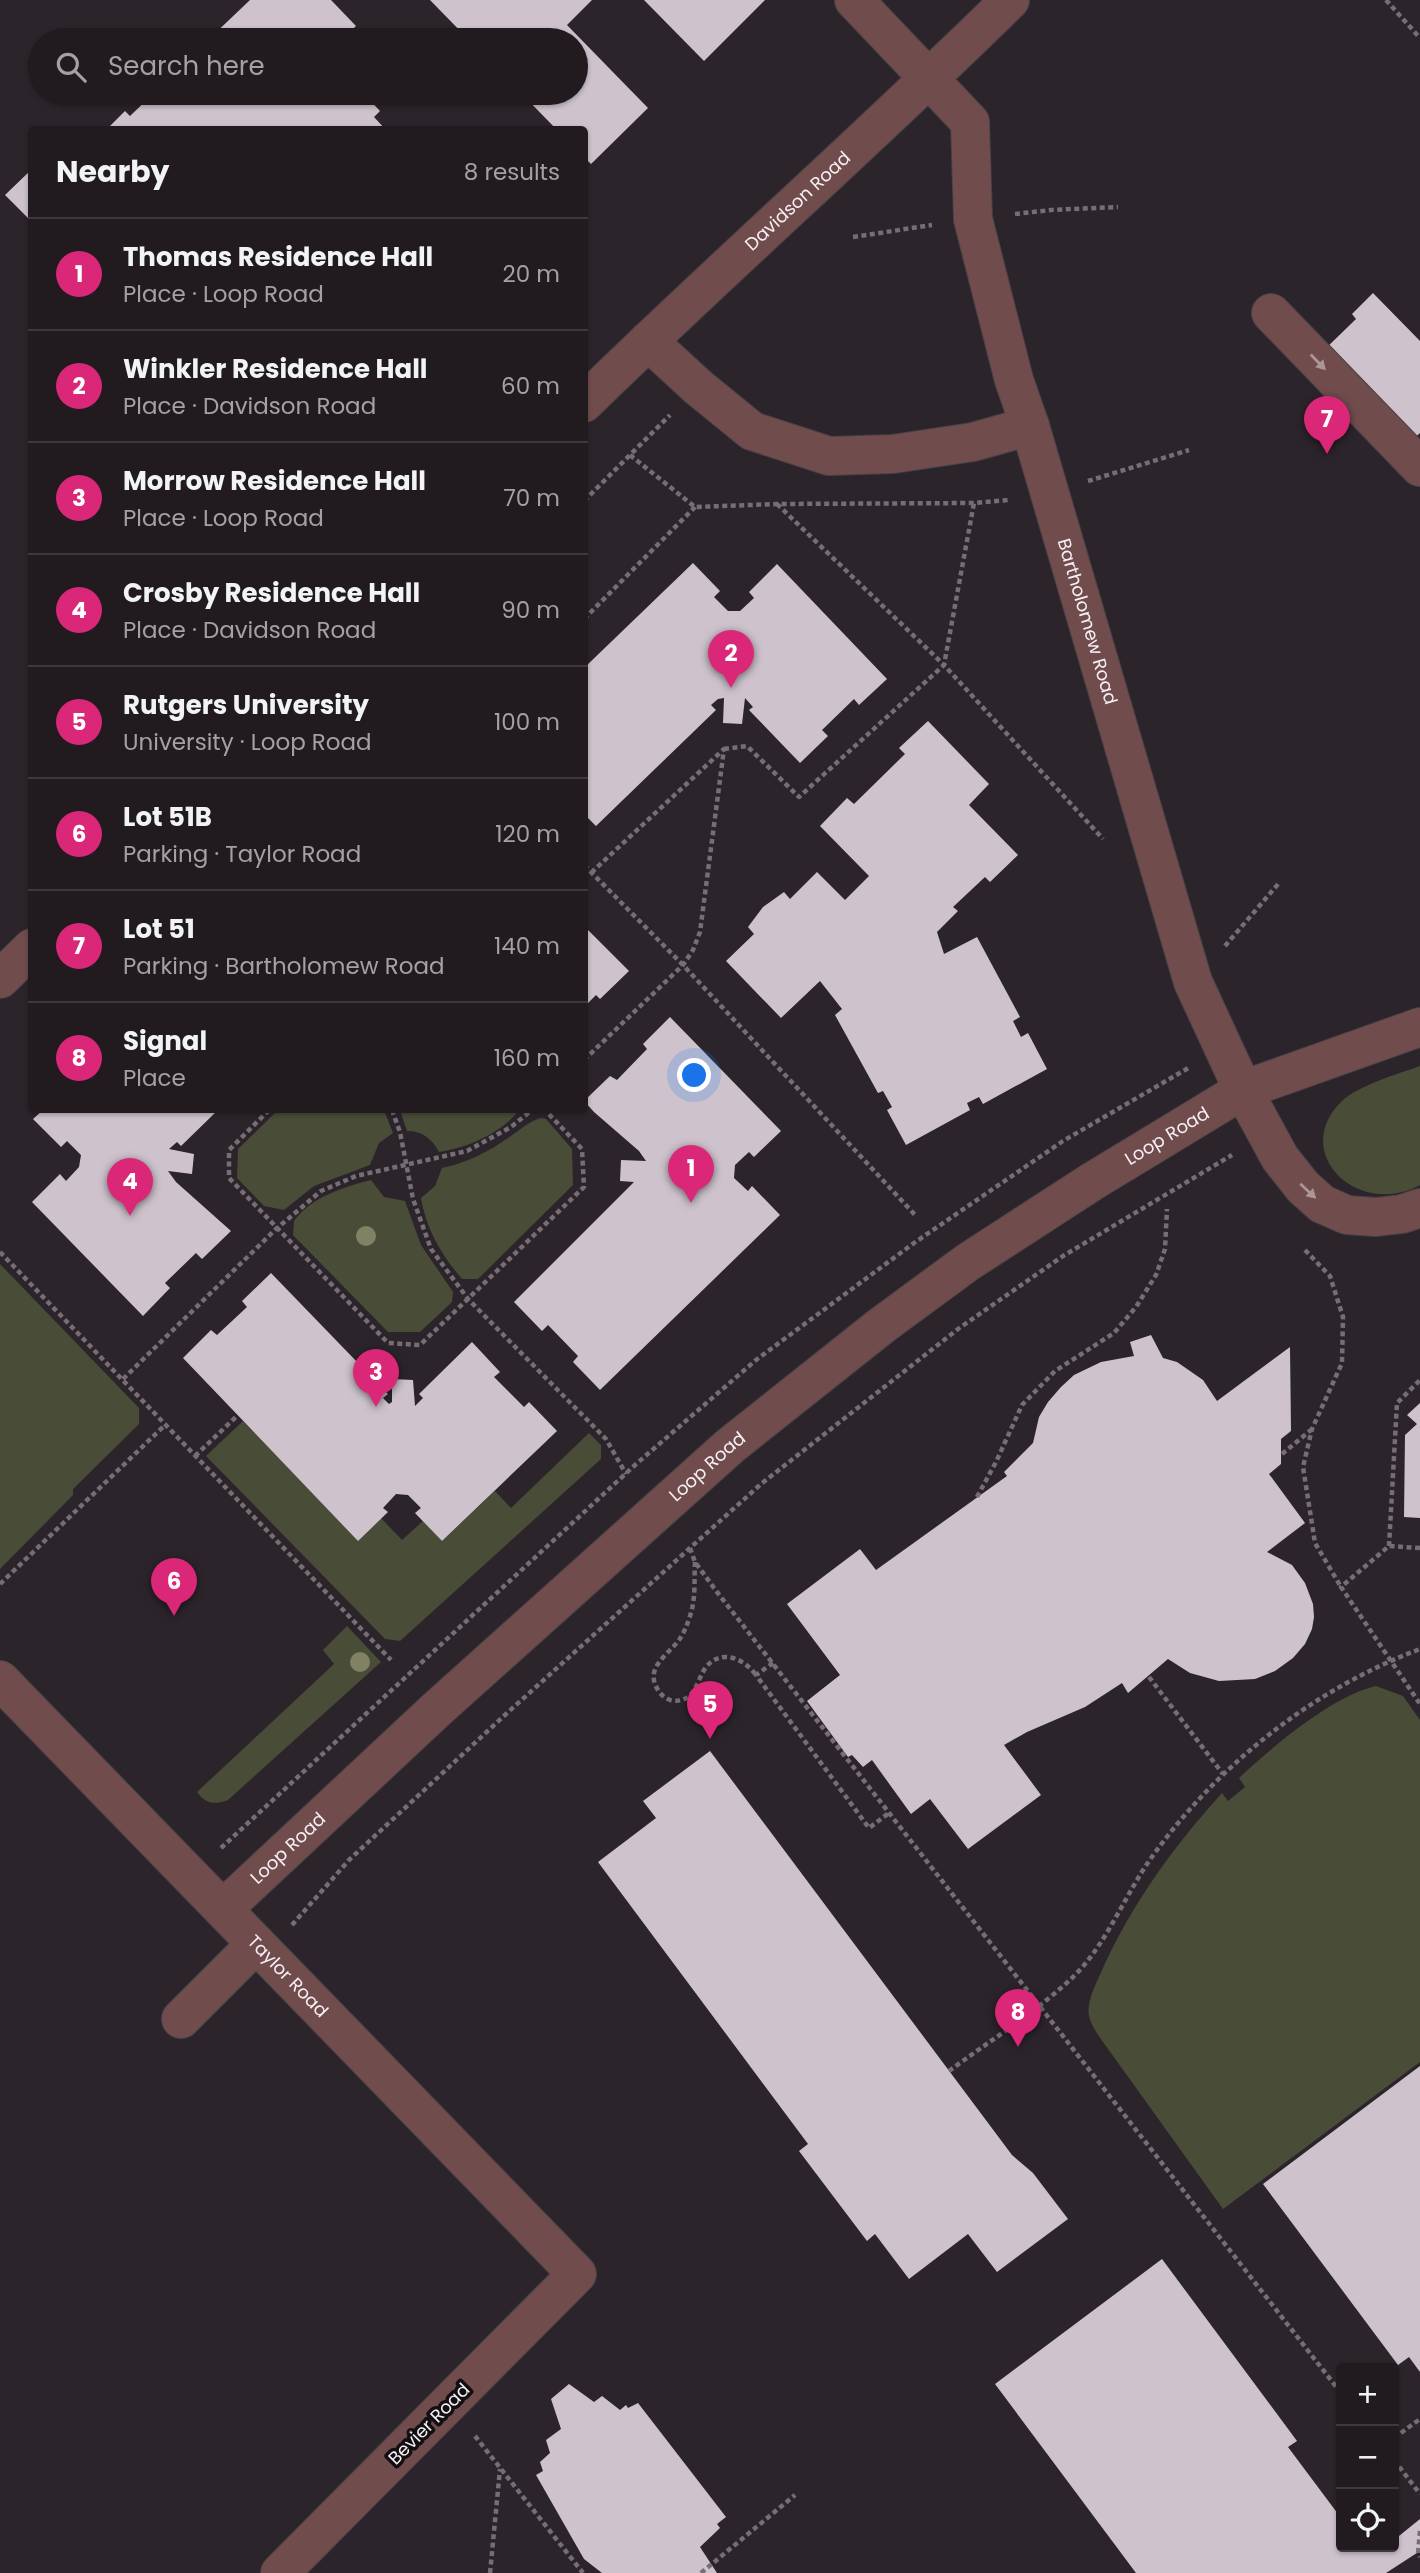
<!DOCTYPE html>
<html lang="en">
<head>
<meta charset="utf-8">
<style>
	:root { --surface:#211b20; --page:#2d282d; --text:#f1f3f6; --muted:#a2a1a5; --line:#3e393e; --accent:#db2777 }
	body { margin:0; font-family:Poppins,sans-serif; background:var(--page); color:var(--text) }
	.controls { position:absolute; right:21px; bottom:21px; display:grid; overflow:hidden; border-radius:7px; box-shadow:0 2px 5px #0004 }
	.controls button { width:63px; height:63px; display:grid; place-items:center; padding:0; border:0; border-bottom:2px solid var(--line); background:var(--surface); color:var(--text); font:35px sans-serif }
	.you { position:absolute; left:695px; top:1076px; width:24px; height:24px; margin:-18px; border:5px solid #fff; border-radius:50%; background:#1a73e8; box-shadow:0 0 0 10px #1a73e833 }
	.badge { display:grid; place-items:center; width:46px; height:46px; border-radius:50%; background:var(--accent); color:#fff; font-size:23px; font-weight:700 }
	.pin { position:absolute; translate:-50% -58px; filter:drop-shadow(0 2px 4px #0008) }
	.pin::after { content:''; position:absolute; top:37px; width:24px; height:21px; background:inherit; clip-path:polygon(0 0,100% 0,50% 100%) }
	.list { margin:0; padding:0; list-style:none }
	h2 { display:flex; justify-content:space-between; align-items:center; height:91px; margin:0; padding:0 28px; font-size:30px }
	h2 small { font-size:23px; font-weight:400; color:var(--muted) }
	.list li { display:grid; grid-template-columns:46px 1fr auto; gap:21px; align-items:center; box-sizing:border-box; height:112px; padding:0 28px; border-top:2px solid var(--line) }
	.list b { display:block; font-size:26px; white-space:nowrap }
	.list p { margin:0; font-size:23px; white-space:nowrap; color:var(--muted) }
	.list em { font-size:23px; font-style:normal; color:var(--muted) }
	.icon { flex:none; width:38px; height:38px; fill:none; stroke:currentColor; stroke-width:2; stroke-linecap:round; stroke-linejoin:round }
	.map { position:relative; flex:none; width:1420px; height:2573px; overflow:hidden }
	.search { position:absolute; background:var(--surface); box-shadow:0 2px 5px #0004; left:28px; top:28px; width:560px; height:77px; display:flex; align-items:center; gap:18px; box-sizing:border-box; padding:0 24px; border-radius:38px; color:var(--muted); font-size:26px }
	.panel { position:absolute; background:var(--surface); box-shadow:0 2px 5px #0004; left:28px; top:126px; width:560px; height:987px; border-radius:7px }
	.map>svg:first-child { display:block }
	.green { fill:#494c37 }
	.building { fill:#cec3cd }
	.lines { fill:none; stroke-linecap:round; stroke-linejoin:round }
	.minor-casing { stroke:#484147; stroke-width:40 }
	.path { stroke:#766e75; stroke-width:4.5; stroke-dasharray:5 3.5; stroke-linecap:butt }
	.minor { stroke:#714c4c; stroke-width:38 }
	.tree { fill:#818263 }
	.oneway { fill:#ad9698 }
	.labels { text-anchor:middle; stroke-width:7; stroke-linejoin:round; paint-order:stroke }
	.street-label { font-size:18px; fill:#f6f0f5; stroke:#120f12 }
</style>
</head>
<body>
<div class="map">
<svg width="1420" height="2573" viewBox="0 0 1420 2573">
	<rect width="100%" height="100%" fill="#2c242b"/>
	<g class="green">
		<path d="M1420 1066V1185C1358 1219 1289 1152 1342 1101 1359 1085 1398 1074 1420 1066Z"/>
		<path d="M278 1110H384L393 1133 379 1143 370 1165 314 1186 284 1210 264 1206 237 1178 238 1149Z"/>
		<path d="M400 1110H519C502 1133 467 1148 439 1152 432 1139 423 1131 407 1131Z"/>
		<path d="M541 1118 546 1119 572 1149 573 1185 478 1279H462C442 1256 426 1229 421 1198L435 1186 442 1168C466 1163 488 1152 508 1138 519 1131 527 1122 541 1118Z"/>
		<path d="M371 1180 384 1197 405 1201 421 1245 453 1292 452 1302 420 1332H388L293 1235 294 1221C311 1197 344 1187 371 1180Z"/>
		<path d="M0 1264 139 1408V1424L73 1489V1495L0 1569Z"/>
		<path d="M243 1421 358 1540 381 1518 402 1540 423 1521 442 1541 495 1491 511 1508 589 1433 601 1445V1459L400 1641 385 1639 206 1456Z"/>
		<path d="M347 1626 381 1662 228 1800C214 1805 206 1804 197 1792L334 1664 323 1650Z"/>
		<path d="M1376 1686 1403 1696 1420 1720V2062L1223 2209 1098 2035C1095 2030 1090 2022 1089 2016 1086 2002 1097 1982 1102 1970 1132 1904 1173 1847 1222 1793L1228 1801 1245 1787 1239 1778C1272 1747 1332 1696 1376 1686Z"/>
	</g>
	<g class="building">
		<path d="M250 0H331L356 26 341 40H208Z"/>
		<path d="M430 0H592L567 25 648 108 591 164 584 157V130H557L521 93H576V40H469Z"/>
		<path d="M644 0H765L704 61Z"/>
		<path d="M154 93H363L380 111 374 117 386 130H106L125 111 130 116Z"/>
		<path d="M32 169V222L5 195Z"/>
		<path d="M1373 293 1420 341V433L1409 443 1322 352 1356 319 1352 314Z"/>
		<path d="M693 563 720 591 714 597 728 611H740L754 598 749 592 777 564 887 679 859 705 854 699 822 730 828 736 800 763 749 710 753 707 745 698 742 724 723 723 724 698 718 699 711 705 716 710 596 826 584 814V668Z"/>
		<path d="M928 721 989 784 969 805 1018 855 990 882 985 877 953 907 958 911 937 932 944 954 977 937 1020 1017 1013 1021 1021 1037 1028 1033 1047 1069 983 1104 979 1097 967 1103 970 1110 906 1145 887 1110 892 1107 883 1091 878 1093 835 1015 842 1009 820 981 781 1018 726 961 754 934 748 927 763 907 784 892 790 899 817 872 845 900 869 876 820 826 847 798 854 804 905 754 899 748Z"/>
		<path d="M584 926 629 971 600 999 596 995 584 1007Z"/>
		<path d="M670 1017 781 1131 754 1157 749 1152 735 1165 734 1178 748 1191 752 1186 780 1215 600 1390 573 1362 578 1356 548 1325 542 1331 514 1302 634 1182 620 1181 621 1160 646 1161 639 1151 594 1112 584 1101 610 1076 617 1080 647 1049 643 1044Z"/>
		<path d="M43 1110H218L181 1146 177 1142 169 1149 194 1154 192 1174 168 1171 176 1182 231 1231 202 1259 196 1253 165 1283 170 1288 143 1316 32 1202 60 1174 66 1181 79 1167 81 1155 67 1141 61 1147 33 1119Z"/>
		<path d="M271 1273 388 1394 383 1398 389 1404 392 1402V1379L413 1380 415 1406 423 1398 419 1394 472 1342 500 1372 494 1377 524 1407 529 1402 557 1431 442 1541 415 1513 421 1508 408 1495 396 1494 383 1508 388 1512 358 1541 183 1358 211 1330 217 1335 247 1307 242 1301Z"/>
		<path d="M1151 1335 1163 1358 1177 1362 1203 1380 1217 1401 1290 1347 1291 1431 1281 1439V1464L1269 1474 1305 1523 1267 1552 1292 1565 1305 1583 1313 1604 1314 1617 1312 1629 1305 1644 1293 1658 1275 1671 1255 1679 1219 1681 1190 1673 1168 1659 1128 1693 1122 1683 1085 1707 1027 1732 1004 1745 1041 1795 968 1849 930 1799 911 1814 872 1760 863 1767 852 1755 848 1757 807 1701 840 1675 787 1604 860 1549 876 1570 1007 1476 1004 1472 1033 1443 1039 1417 1048 1402 1061 1387 1074 1375 1101 1362 1134 1356 1130 1342Z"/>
		<path d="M1420 1403V1518L1404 1517 1405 1435 1417 1424 1407 1415Z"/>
		<path d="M710 1751 1012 2155 1033 2173 1068 2219 997 2272 968 2234 909 2279 875 2234 867 2241 799 2151 808 2144 598 1862 656 1818 643 1801Z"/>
		<path d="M1420 2066V2372L1409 2357 1398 2365 1263 2184Z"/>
		<path d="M1162 2259 1297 2441 1288 2447 1341 2518V2547H1394V2540L1420 2519V2551L1386 2573H1136L995 2384Z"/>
		<path d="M569 2384 594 2402 602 2396 620 2410 626 2405 628 2408 638 2403 726 2517 717 2524 720 2528 700 2547 717 2573H602L584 2559 536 2475 543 2471 540 2462 550 2453 546 2440 561 2429 551 2399Z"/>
	</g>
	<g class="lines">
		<defs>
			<g id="minor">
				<path id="s1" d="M854 0 970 122 973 219 1014 380 1030 426 1193 982 1243 1090 1280 1158 1303 1187 1322 1204 1347 1215 1376 1217 1402 1214 1420 1208"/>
				<path d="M1271 313 1420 467"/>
				<path d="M648 341 698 387 752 431 829 456 893 454 973 442 1030 426"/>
				<path id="s2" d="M584 403C724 266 871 137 1010 0"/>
				<path d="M0 979 32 948"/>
				<path id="s3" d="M0 1680 577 2274 280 2573"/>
				<path id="s4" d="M223 1909 437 1709 730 1446 881 1326 968 1262 1093 1181 1243 1090 1420 1027"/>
				<path d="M181 2019 256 1944"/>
			</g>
		</defs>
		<use href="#minor" class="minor-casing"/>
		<g class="path">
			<path d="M1386 0 1420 38"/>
			<path d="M1015 214 1051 210 1118 207"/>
			<path d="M853 237 932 225"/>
			<path d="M630 455 695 507 777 504 974 503 1009 500"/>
			<path d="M1088 481 1189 450"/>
			<path d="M584 501 670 415"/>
			<path d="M777 504 944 665 974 503"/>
			<path d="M584 619 695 507"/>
			<path d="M724 749 747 746 799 797 944 665 1103 839"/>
			<path d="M584 865 683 965 917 1217"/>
			<path d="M1225 946 1279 883"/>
			<path d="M584 1060 683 965 693 950 700 932 724 749 592 872"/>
			<path d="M269 1110 229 1150V1178L388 1343 420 1345 584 1187 582 1149 545 1110"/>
			<path d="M392 1110 400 1132 413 1199 431 1249 468 1299 606 1439 626 1474"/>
			<path d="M1305 1250 1330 1276 1343 1317 1342 1363 1312 1429 1303 1467 1315 1543 1341 1587"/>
			<path d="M0 1252 391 1660"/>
			<path d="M123 1379 276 1229 321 1191 356 1176 467 1151 511 1127 532 1110"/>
			<path d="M1282 1454 1311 1430"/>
			<path d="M195 1456 238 1415"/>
			<path d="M977 1497 996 1462 1022 1405 1055 1371 1114 1333 1136 1307 1156 1275 1165 1249 1167 1209"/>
			<path d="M1389 1546 1397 1403 1420 1380"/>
			<path d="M690 1548 695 1562 717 1592 1341 2393"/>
			<path d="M1420 1548 1389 1546 1341 1587 1420 1704"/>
			<path d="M695 1562C694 1580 696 1599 690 1616 687 1625 684 1633 679 1640 667 1656 644 1668 658 1690 661 1695 665 1698 670 1700 695 1705 696 1681 706 1667 722 1648 744 1659 756 1675"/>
			<path d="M0 1584 165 1425"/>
			<path d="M773 1663 756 1675 869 1828 889 1813"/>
			<path d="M1149 1677 1223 1774"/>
			<path d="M221 1848 635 1465 756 1360 914 1243 1063 1141 1190 1067"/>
			<path d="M292 1925 349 1860 506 1714 761 1484 958 1329 1063 1256 1232 1155"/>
			<path d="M949 2071C988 2042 1042 2008 1076 1974 1109 1940 1126 1892 1154 1854 1221 1762 1314 1689 1420 1649"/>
			<path d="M475 2436 583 2573"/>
			<path d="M1394 2438 1420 2419"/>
			<path d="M1394 2460 1420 2494"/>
			<path d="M1420 2531 1418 2553 1420 2557"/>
			<path d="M490 2573 500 2469"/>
			<path d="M701 2573 795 2495"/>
		</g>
		<use href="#minor" class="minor"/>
	</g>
	<g class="tree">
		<circle cx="366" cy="1236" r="10"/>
		<circle cx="360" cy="1662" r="10"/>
	</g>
	<defs><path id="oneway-solid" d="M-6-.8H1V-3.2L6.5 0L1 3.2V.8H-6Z" transform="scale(1.75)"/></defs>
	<g class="oneway">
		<use href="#oneway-solid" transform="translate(1318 362) rotate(46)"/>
		<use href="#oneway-solid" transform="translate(1308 1191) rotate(43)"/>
	</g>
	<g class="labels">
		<g class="street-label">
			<text dy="6" stroke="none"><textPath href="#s2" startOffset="294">Davidson Road</textPath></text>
			<text dy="6" stroke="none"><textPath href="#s1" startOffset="684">Bartholomew Road</textPath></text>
			<text dy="6" stroke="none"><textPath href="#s4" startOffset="1223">Loop Road</textPath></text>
			<text dy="6" stroke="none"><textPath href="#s4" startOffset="656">Loop Road</textPath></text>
			<text dy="6" stroke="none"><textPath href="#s4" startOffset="89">Loop Road</textPath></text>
			<text dy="6" stroke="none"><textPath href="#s3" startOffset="413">Taylor Road</textPath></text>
			<text transform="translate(429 2424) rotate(-45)" y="6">Bevier Road</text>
		</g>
	</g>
</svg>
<div class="controls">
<button>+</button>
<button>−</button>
<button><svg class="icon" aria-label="locate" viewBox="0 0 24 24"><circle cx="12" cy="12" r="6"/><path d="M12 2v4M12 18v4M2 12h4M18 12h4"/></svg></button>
</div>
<div class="you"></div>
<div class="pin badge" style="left:691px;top:1203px">1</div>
<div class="pin badge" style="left:731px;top:688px">2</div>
<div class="pin badge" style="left:376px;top:1407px">3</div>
<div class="pin badge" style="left:130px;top:1216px">4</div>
<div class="pin badge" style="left:710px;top:1739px">5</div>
<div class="pin badge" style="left:174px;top:1616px">6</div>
<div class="pin badge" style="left:1327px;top:454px">7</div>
<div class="pin badge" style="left:1018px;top:2047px">8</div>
<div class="search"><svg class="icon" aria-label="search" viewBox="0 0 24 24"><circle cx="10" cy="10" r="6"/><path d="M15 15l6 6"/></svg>Search here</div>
<section class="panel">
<h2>Nearby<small>8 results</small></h2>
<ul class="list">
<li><span class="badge">1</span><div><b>Thomas Residence Hall</b><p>Place · Loop Road</p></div><em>20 m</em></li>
<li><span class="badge">2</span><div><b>Winkler Residence Hall</b><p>Place · Davidson Road</p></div><em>60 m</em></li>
<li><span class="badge">3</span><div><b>Morrow Residence Hall</b><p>Place · Loop Road</p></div><em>70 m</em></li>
<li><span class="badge">4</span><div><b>Crosby Residence Hall</b><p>Place · Davidson Road</p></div><em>90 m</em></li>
<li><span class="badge">5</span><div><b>Rutgers University</b><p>University · Loop Road</p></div><em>100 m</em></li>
<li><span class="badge">6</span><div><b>Lot 51B</b><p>Parking · Taylor Road</p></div><em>120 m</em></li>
<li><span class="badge">7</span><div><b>Lot 51</b><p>Parking · Bartholomew Road</p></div><em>140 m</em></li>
<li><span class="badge">8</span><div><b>Signal</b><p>Place</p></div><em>160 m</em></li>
</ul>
</section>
</div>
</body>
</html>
